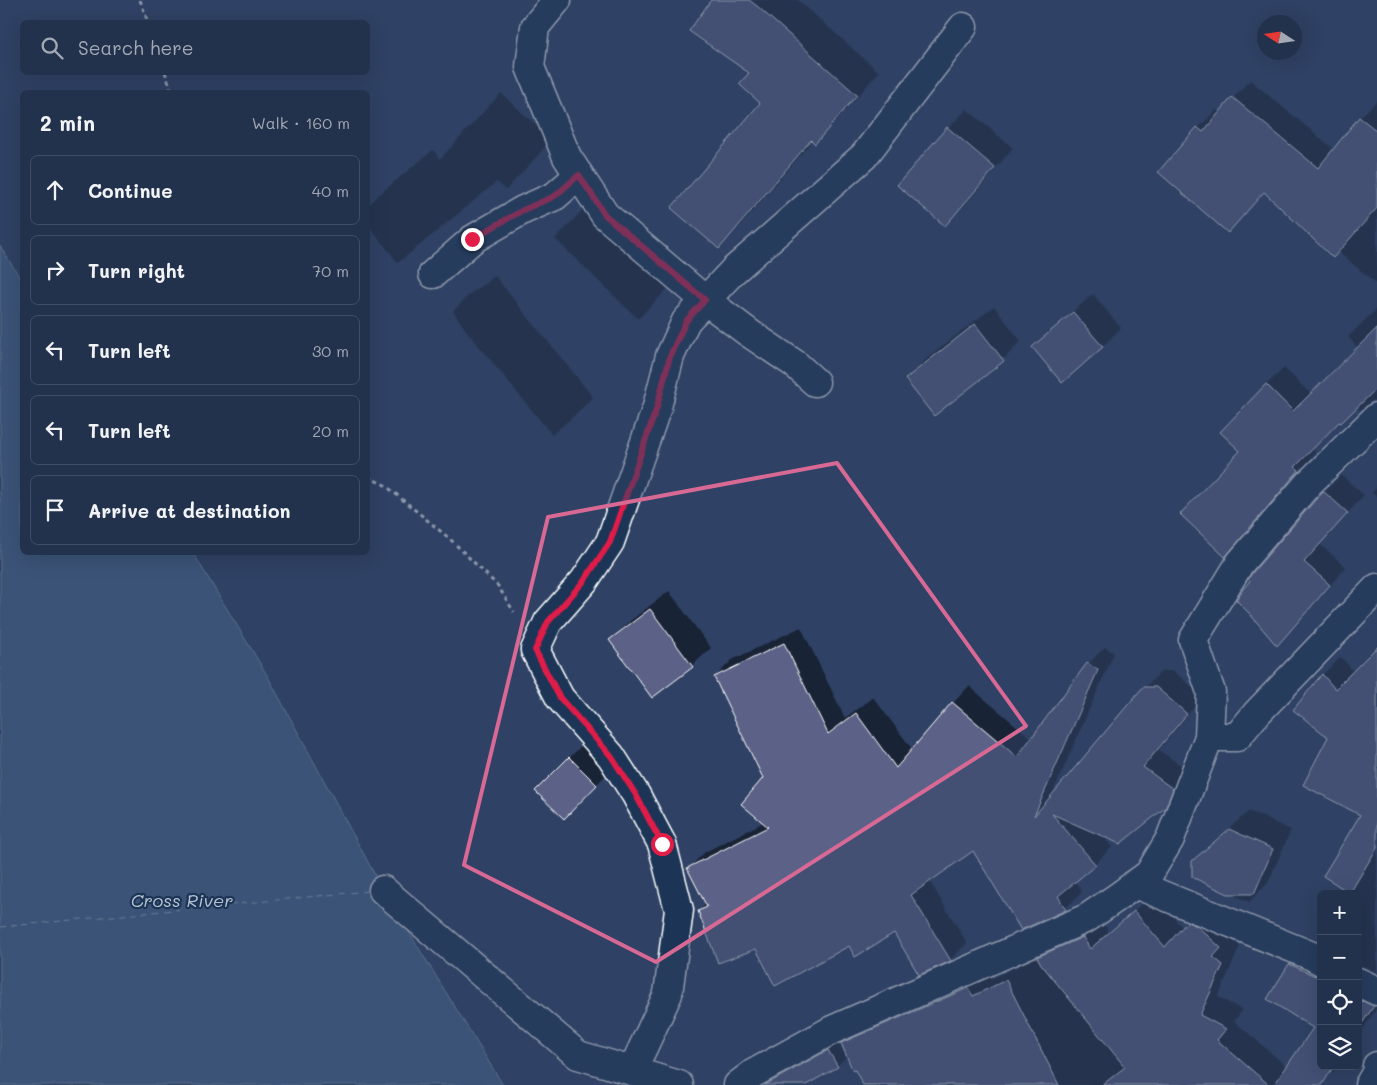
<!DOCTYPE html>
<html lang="en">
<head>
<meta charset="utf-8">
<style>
	:root { --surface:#23324c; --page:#2b3a53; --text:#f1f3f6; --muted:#a3aab5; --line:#404d64 }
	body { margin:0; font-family:Mali,sans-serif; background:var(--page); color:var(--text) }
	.controls { position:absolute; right:15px; bottom:15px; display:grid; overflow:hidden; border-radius:8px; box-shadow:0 5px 20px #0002 }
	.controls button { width:45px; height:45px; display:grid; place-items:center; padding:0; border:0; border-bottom:1px solid var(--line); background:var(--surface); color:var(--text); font:25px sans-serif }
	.compass { position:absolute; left:1257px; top:15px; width:45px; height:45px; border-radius:50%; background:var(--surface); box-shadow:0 5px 20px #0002; rotate:282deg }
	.stop { position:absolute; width:15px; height:15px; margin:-11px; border:4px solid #e11d48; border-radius:50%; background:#fff }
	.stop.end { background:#e11d48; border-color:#fff; box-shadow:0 1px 5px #0008 }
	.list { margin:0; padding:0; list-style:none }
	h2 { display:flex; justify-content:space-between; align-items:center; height:65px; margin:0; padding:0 20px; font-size:21px }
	h2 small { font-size:16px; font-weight:400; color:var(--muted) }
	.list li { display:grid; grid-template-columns:32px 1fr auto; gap:15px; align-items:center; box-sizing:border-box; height:70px; margin:0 10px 10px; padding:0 10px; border:1px solid var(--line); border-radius:8px }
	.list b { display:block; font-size:19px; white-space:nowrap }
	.list em { font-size:16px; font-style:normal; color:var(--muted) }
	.icon { flex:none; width:28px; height:28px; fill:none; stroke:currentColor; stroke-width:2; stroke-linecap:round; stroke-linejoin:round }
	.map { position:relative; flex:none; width:1377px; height:1085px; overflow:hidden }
	.search { position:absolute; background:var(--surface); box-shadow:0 5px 20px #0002; left:20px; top:20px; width:350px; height:55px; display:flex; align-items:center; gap:12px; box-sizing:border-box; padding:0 18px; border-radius:8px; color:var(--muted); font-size:19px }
	.panel { position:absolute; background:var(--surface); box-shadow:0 5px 20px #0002; left:20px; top:90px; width:350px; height:465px; border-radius:8px }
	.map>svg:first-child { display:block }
	.water { fill:#48698e; stroke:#91a5bb }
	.shadow { fill:#0007 }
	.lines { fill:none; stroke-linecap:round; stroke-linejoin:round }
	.ferry { stroke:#b6c3d2; stroke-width:1; stroke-dasharray:6 5; stroke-linecap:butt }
	.building { fill:#5b6287; stroke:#fff }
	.street-casing { stroke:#fff; stroke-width:31 }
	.secondary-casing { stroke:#fff; stroke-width:31 }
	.path { stroke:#fff; stroke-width:3; stroke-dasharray:4 4; stroke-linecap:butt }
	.street { stroke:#1d3557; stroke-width:28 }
	.secondary { stroke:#1d3557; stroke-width:28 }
	.route { stroke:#e11d48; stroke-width:6 }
	.marked { fill:none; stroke:#d76994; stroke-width:4; stroke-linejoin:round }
	.labels { text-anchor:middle; stroke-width:4.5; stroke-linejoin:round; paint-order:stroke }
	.water-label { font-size:18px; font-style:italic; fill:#b6c3d2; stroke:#1d3557 }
</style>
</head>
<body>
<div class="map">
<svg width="1377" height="1085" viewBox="0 0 1377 1085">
	<rect width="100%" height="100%" fill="#2f4265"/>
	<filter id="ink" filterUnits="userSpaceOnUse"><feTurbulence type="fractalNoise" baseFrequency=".02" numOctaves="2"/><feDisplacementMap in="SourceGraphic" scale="10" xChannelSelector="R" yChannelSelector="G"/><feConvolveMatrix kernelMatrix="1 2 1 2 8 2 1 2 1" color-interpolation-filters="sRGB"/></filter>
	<g filter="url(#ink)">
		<path class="water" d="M0 246 22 281V552L193 553 267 675 383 890 503 1085H0Z"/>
		<g class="shadow">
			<path d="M713 0H798L879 72 837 120 815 142 813 140 741 225 719 247 762 103 751 72Z"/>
			<path d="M1250 80 1335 150 1360 117 1377 101V284L1265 192 1228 231 1160 172 1198 128 1216 110 1220 113 1233 98Z"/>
			<path d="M501 93 552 140 506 190 497 182 398 263 368 225V206L377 196 433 150 440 159Z"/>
			<path d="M967 109 1013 148 964 206 945 224 899 185 948 128Z"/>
			<path d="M597 195 680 276 638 319 555 239Z"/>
			<path d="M495 276 593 397 575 415 552 435 465 329 453 311 471 293Z"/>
			<path d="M1093 294 1121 328 1103 346 1063 381 1034 347 1053 329Z"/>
			<path d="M994 306 1021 341 1003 360 907 379 925 360Z"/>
			<path d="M1377 308V401H1372L1360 410 1357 406 1340 420 1312 448 1316 452 1243 538 1225 556 1242 451 1266 385 1284 368 1311 394 1358 348 1348 337Z"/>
			<path d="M1341 475 1364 495 1320 544 1346 567 1294 627 1277 644 1252 581 1254 573 1324 492Z"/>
			<path d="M1377 487V497L1372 493Z"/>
			<path d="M669 591 711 648 692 666 611 640 630 621Z"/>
			<path d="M801 627 845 718 873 697 913 750 953 703 969 686 1032 739 1088 664 1105 647 1114 653 1051 797 1144 688 1162 671H1173L1203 696 1159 750 1189 771 1182 788 1165 806 1101 834 1112 847 1095 864 1075 880 1082 892 1065 909 973 849 929 880 967 943 950 960 919 973 894 932 849 944 757 948 699 911 706 904 688 869 705 852 764 822V778L715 677 732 660Z"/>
			<path d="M1377 649V972L1365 967 1360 966 1362 973 1377 982V1008L1358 1037V894H1355L1324 876 1361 814 1329 737 1295 709 1323 674 1341 657 1354 672Z"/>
			<path d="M588 739 615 766 564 817 536 791Z"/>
			<path d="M1249 811 1291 830 1268 883 1249 902 1194 877V861L1213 842Z"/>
			<path d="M1153 894 1183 928 1206 904 1230 938 1240 946 1218 997 1243 1010 1234 1021 1283 1063 1296 1085H864L843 1043 861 1025 986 970 991 979 1040 955 1057 939 1101 920 1109 932Z"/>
			<path d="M1321 935V942L1316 940Z"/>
			<path d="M1308 947 1321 952V1066H1338L1323 1081 1292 1061 1315 1027 1269 998 1290 964Z"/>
			<path d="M838 1042 846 1057 837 1066 804 1085H783L779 1078 789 1069Z"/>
		</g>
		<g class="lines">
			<path class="ferry" d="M0 927 369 891"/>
		</g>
		<g class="building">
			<path d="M711 0H749L757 6 857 95 815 144 811 140 719 249 671 208 760 103 739 84 749 73 689 31Z"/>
			<path d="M1232 97 1318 168 1359 117 1377 131V208L1333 258 1264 192 1228 233 1158 172 1197 127 1203 132Z"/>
			<path d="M947 127 995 168 945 226 897 185Z"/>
			<path d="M1073 312 1103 347 1062 383 1032 347Z"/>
			<path d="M975 324 1004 361 934 416 905 379Z"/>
			<path d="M1377 328V388L1341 423 1339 422 1295 467 1299 470 1225 557 1180 514 1240 451 1220 432 1266 384 1293 411Z"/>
			<path d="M1323 491 1348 513 1304 562 1330 585 1277 646 1249 613 1236 600 1243 589 1250 581 1248 579 1253 572Z"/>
			<path d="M650 609 693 667 652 698 609 640Z"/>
			<path d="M784 643 828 734 856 713 896 768 952 702 1017 757 1087 663 1098 670 1034 816 1143 687H1156L1187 714 1143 767 1173 789 1166 807 1120 844 1052 814 1096 865 1058 896 1066 910 1021 930 973 851 911 895 951 961 919 975 894 933 855 957 849 946 775 986 756 949 718 963 698 911 707 907 687 868 768 827 741 804 763 778 714 677Z"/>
			<path d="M1377 647V848L1350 893 1323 876 1360 815 1303 785 1328 737 1293 710 1322 674 1335 689Z"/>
			<path d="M569 757 597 785 564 819 535 791Z"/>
			<path d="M1229 829 1273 849 1254 894H1228L1192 877V861Z"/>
			<path d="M1134 911 1165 947 1187 922 1197 926 1221 948 1213 957 1223 965 1200 1015 1226 1029 1217 1040 1269 1085H1102L1125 1067 1041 964 1037 957 1083 937 1090 949Z"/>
			<path d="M1289 964 1313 975 1321 977V1066H1334L1322 1085H1274L1313 1028 1267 999Z"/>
			<path d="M1006 980 1059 1085H863L855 1070 853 1071 841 1043 968 988 973 996Z"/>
			<path d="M1358 999 1374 1006 1358 1029Z"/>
			<path d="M828 1050 838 1067 806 1085H765Z"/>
		</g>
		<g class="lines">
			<defs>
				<g id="street">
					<path d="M557 0 535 27 530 67 567 157 605 215 705 300 749 333 795 364 815 382"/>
					<path d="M433 274 473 239 523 210 555 196 579 175"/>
					<path d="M1209 737H1237L1256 714 1377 588"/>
					<path d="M1135 884 1312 956 1321 961"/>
					<path d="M1358 982 1377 991"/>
					<path d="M632 1071 668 994 679 910 662 844 636 795 611 756 560 698 535 650 548 622 584 581 610 542 657 407 670 356 686 321 733 271 864 156 963 27"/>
					<path d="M738 1085 754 1073 832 1030 1087 918 1119 896 1149 874 1170 839 1209 737 1211 692 1193 640 1240 563 1308 484 1377 417"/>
					<path d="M1369 1085 1376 1073 1377 1066"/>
				</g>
				<path id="secondary" d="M383 890 578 1055 679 1085"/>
			</defs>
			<use href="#street" class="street-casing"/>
			<use href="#secondary" class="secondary-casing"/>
			<g class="path">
				<path d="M140 0 148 22"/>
				<path d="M165 72 172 92"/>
				<path d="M368 477 385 485 450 539 498 586 514 612"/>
			</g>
			<use href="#street" class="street"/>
			<use href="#secondary" class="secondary"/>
		</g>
	</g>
	<g class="lines" filter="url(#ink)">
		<path class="route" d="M472 239 523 210 555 196 579 175 605 215 705 300 686 321 670 356 657 407 610 542 584 581 548 622 535 650 560 698 611 756 636 795 662 844"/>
	</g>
	<path d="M0 0H1377V1085H0ZM837 463 1026 726 656 962 464 865 548 517Z" fill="#2f4265" fill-opacity=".55" fill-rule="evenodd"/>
	<path class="marked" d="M837 463 1026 726 656 962 464 865 548 517Z"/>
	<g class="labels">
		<g class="water-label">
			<text x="182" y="907">Cross River</text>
		</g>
	</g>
</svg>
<div class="controls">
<button>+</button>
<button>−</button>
<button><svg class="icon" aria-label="locate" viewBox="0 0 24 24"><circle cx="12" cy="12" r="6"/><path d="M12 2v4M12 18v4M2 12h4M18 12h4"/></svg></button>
<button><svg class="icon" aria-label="layers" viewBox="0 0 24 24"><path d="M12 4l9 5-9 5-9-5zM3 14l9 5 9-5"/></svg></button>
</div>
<svg class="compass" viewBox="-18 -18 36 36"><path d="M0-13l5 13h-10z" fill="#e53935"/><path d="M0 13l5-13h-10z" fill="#a3aab5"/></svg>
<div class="stop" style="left:662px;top:844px"></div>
<div class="stop end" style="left:472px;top:239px"></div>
<div class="search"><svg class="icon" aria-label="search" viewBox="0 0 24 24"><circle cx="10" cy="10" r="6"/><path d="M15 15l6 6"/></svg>Search here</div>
<section class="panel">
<h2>2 min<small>Walk · 160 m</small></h2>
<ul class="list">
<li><svg class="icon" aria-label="ahead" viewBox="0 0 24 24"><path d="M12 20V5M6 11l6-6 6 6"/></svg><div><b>Continue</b></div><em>40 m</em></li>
<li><svg class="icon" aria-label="right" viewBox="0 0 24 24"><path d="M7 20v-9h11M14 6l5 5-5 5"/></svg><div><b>Turn right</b></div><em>70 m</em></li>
<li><svg class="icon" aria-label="left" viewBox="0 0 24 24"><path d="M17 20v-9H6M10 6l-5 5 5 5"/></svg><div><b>Turn left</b></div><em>30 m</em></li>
<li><svg class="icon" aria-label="left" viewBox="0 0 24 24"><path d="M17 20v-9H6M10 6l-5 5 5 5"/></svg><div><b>Turn left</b></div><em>20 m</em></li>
<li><svg class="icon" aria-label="arrive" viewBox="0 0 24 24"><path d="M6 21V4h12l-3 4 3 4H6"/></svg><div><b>Arrive at destination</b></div></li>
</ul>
</section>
</div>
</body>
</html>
